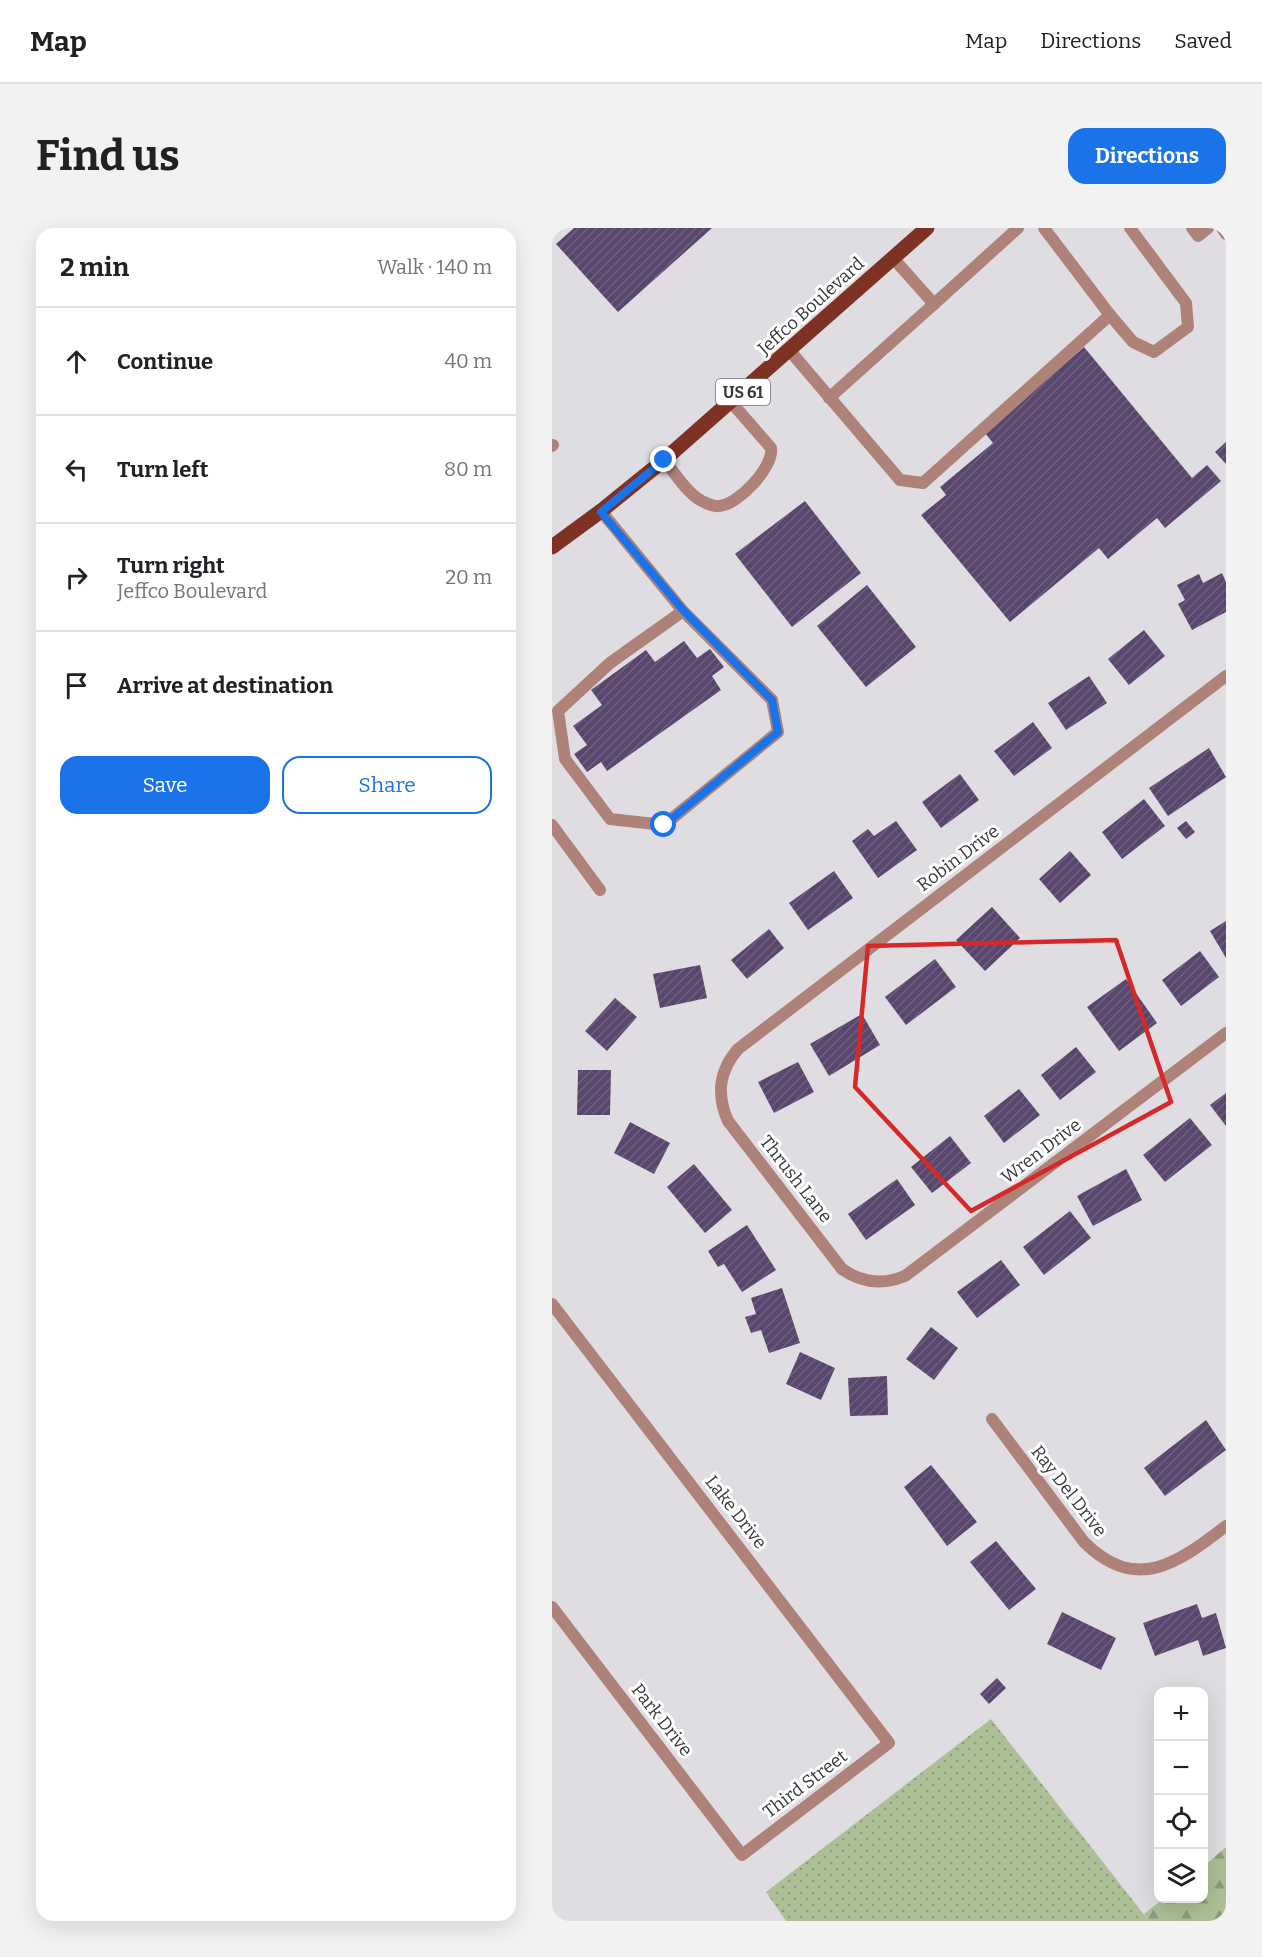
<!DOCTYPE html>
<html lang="en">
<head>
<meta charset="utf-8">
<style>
	:root { --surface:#fff; --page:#f2f2f2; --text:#202124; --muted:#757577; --line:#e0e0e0; --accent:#1a73e8 }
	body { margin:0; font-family:Bitter,serif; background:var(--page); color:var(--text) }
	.controls { position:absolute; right:18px; bottom:18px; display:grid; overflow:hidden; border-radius:12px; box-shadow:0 6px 24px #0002 }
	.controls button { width:54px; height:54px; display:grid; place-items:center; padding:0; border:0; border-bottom:2px solid var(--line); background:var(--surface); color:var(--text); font:30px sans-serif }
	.stop { position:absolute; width:18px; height:18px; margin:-14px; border:4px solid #1a73e8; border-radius:50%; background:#fff }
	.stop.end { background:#1a73e8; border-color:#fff; box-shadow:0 2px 6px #0008 }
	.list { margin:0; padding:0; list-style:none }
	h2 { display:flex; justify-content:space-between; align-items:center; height:78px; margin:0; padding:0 24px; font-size:26px }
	h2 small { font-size:20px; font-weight:400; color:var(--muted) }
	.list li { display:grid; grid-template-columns:39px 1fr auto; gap:18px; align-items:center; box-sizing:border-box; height:108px; padding:0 24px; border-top:2px solid var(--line) }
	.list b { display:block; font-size:22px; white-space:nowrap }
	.list p { margin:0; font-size:20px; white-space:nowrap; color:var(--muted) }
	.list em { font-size:20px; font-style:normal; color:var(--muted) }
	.actions { display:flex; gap:12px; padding:18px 24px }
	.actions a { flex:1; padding:14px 0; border:2px solid var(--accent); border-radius:18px; text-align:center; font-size:21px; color:var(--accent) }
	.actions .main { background:var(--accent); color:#fff }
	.icon { flex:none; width:33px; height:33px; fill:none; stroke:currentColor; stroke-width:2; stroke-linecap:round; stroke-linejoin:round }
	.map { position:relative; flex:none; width:674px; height:1693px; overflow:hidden; border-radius:18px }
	header { display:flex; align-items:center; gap:36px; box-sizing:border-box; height:84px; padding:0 30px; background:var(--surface); border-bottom:2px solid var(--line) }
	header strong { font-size:28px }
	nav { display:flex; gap:33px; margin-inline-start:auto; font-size:21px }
	.intro { display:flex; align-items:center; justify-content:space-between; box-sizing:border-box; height:144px; padding:0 36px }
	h1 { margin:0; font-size:42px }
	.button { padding:15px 27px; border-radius:18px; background:var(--accent); color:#fff; font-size:21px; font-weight:700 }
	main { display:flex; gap:36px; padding:0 36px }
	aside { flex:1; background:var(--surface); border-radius:18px; box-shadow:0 6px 24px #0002 }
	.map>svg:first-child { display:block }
	.grass { fill:url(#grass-dots) }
	.forest { fill:url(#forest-firs) }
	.building { fill:url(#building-hatch) }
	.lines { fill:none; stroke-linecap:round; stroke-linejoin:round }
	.service { stroke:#ae8278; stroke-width:12 }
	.minor { stroke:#ae8278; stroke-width:12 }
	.primary { stroke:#7d3223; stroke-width:15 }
	.route { stroke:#1a73e8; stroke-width:8 }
	.marked { fill:none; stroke:#d62828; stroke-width:4.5; stroke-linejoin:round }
	.labels { text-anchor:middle; stroke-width:6; stroke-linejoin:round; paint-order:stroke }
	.shield { fill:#fff; stroke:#747475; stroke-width:1.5 }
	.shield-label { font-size:16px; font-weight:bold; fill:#39383a }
	.street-label { font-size:18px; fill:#39383a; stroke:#fff }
</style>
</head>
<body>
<header>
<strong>Map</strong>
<nav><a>Map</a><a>Directions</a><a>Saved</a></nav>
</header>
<div class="intro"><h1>Find us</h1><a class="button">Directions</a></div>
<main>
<aside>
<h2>2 min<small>Walk · 140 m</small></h2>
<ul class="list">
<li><svg class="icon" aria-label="ahead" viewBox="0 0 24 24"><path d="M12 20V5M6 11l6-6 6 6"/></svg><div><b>Continue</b></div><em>40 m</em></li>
<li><svg class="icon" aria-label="left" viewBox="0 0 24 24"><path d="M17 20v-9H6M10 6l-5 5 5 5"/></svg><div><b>Turn left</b></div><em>80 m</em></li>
<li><svg class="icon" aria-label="right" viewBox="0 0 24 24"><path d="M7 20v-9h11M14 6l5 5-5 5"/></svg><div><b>Turn right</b><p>Jeffco Boulevard</p></div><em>20 m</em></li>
<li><svg class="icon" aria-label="arrive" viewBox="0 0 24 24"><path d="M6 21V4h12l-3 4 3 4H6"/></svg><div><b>Arrive at destination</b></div></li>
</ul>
<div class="actions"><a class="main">Save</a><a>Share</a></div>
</aside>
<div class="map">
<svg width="674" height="1693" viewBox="0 0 674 1693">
	<defs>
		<pattern id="grass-dots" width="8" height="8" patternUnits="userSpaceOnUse" patternTransform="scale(1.5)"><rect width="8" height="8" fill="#acbf95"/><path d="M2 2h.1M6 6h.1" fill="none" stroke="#8d9c7b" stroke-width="1.8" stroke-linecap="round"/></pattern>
		<pattern id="forest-firs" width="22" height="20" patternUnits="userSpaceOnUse" patternTransform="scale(1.5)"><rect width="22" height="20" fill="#acbf95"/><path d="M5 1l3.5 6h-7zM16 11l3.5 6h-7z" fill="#8d9c7b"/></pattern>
		<pattern id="building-hatch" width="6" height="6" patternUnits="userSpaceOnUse" patternTransform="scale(1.5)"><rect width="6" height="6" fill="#59466d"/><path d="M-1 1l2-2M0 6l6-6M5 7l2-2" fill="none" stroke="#6e5f7e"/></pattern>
	</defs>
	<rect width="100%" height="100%" fill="#dfdde2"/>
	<path class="grass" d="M439 1491 597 1693H234L214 1664Z"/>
	<path class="forest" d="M674 1619V1693H597L592 1686 611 1671 652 1670V1638Z"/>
	<g class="building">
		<path d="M22 0H160L66 84 4 16Z"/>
		<path d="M532 119 640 250 655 237 669 253 613 300 605 290 556 331 547 320 458 394 369 287 394 267 388 259 441 215 433 205Z"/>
		<path d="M674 214V236L663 224Z"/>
		<path d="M253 273 309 345 240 399 183 326Z"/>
		<path d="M670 345 674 354V384L640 402 626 376 633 372 625 357 647 346 651 355Z"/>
		<path d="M315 357 364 419 314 459 265 398Z"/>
		<path d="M592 402 613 428 577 457 556 431Z"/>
		<path d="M132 413 145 430 158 421 172 439 160 448 169 462 55 543 49 534 35 544 22 526 35 517 21 498 50 477 39 462 94 422 103 434Z"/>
		<path d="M537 448 555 475 514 502 496 475Z"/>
		<path d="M481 494 500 520 462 548 442 523Z"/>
		<path d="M657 520 674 549 616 588 597 560Z"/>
		<path d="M408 546 427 572 389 600 370 574Z"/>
		<path d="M592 571 613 598 570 631 550 604Z"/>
		<path d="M344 593 365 622 326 650 300 613 316 601 322 608Z"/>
		<path d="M634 593 643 604 634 611 625 600Z"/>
		<path d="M518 623 539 647 508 675 487 651Z"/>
		<path d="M282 643 301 670 256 702 237 675Z"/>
		<path d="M440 679 468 710 433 743 404 712Z"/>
		<path d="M674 693V730L658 703Z"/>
		<path d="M217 701 232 720 195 751 179 732Z"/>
		<path d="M648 723 667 749 629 778 610 752Z"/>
		<path d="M383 731 404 759 354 797 333 769Z"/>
		<path d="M148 737 155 770 108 780 101 746Z"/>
		<path d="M574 751 605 795 567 823 535 779Z"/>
		<path d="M63 770 85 789 55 823 33 803Z"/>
		<path d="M310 786 328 817 277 848 258 816Z"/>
		<path d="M524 819 544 844 508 872 489 847Z"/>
		<path d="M246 834 262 864 222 885 206 854Z"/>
		<path d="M26 842H59L58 887H25Z"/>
		<path d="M467 861 488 887 452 915 432 888Z"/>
		<path d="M674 865V898L658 877Z"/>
		<path d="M638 890 660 917 613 954 591 927Z"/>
		<path d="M78 894 118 915 102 946 62 925Z"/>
		<path d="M398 908 419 935 380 965 359 939Z"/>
		<path d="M142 936 180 982 153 1005 115 959Z"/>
		<path d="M574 941 590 972 541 998 525 968Z"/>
		<path d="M345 951 363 977 314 1012 296 986Z"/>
		<path d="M518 983 539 1010 492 1047 471 1019Z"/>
		<path d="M195 997 224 1042 190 1064 172 1036 166 1039 156 1023Z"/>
		<path d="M449 1032 468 1057 425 1090 405 1064Z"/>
		<path d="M230 1060 248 1115 217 1125 209 1102 199 1105 193 1089 204 1086 199 1070Z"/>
		<path d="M379 1099 406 1120 382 1152 354 1131Z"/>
		<path d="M248 1124 283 1140 269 1172 234 1156Z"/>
		<path d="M335 1148 336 1187 298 1188 296 1150Z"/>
		<path d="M654 1192 674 1222 613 1268 592 1240Z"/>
		<path d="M379 1237 425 1294 395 1318 352 1259Z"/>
		<path d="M444 1313 484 1361 457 1382 418 1334Z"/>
		<path d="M645 1376 650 1390 664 1385 674 1420 651 1428 646 1412 603 1428 591 1395Z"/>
		<path d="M510 1384 564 1410 549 1442 495 1416Z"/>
		<path d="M445 1450 454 1460 437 1476 428 1466Z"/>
	</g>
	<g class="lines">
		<g class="service">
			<path d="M640 0 646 8 656 0"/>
			<path d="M670 0 674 6"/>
			<path d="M341 30 382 76 466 0"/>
			<path d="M558 87 581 114 602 124 636 99 634 75 578 0"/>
			<path d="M238 123 348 252 371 255 558 87 492 0"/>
			<path d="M277 170 382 76"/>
			<path d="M0 218 1 217"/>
			<path d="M112 232C123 245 137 269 154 275 157 276 163 279 167 278 186 277 222 239 219 220L179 174"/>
			<path d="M49 283 131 383 220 472 226 504 112 597 58 591 13 531 6 483 58 435 131 383"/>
			<path d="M0 597 48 662"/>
		</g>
		<g class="minor">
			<path d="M674 448 186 821C167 843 164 866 176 893L290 1041C310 1055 331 1057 353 1048L674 805"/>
			<path d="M0 1076 337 1515 190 1627 0 1379"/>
			<path d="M440 1191 532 1314C584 1366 626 1335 674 1298"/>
		</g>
		<path class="primary" d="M0 319 49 283 112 232 375 0"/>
	</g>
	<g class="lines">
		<path class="route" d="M112 597 226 504 220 472 131 382 49 284 112 232"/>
	</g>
	<path class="marked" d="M564 712 619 874 419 983 303 859 316 718Z"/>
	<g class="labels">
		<rect class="shield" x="164" y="151" width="54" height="26" rx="4.5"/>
		<g class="shield-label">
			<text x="191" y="170">US 61</text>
		</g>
		<g class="street-label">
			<text transform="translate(259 78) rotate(-42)" y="6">Jeffco Boulevard</text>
			<text transform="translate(406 630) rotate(-37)" y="6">Robin Drive</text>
			<text transform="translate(489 923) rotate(-37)" y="6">Wren Drive</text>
			<text transform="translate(244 951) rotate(52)" y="6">Thrush Lane</text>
			<text transform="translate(517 1263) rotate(52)" y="6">Ray Del Drive</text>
			<text transform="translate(184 1284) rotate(52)" y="6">Lake Drive</text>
			<text transform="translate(110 1492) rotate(52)" y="6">Park Drive</text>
			<text transform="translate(253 1556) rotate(-37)" y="6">Third Street</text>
		</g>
	</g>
</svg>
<div class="controls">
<button>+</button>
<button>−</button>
<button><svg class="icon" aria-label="locate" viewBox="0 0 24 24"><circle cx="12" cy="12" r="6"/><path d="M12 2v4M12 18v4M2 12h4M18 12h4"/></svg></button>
<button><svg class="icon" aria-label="layers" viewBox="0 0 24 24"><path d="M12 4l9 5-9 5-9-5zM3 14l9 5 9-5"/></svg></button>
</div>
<div class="stop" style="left:112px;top:597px"></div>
<div class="stop end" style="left:112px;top:232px"></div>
</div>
</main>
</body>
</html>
